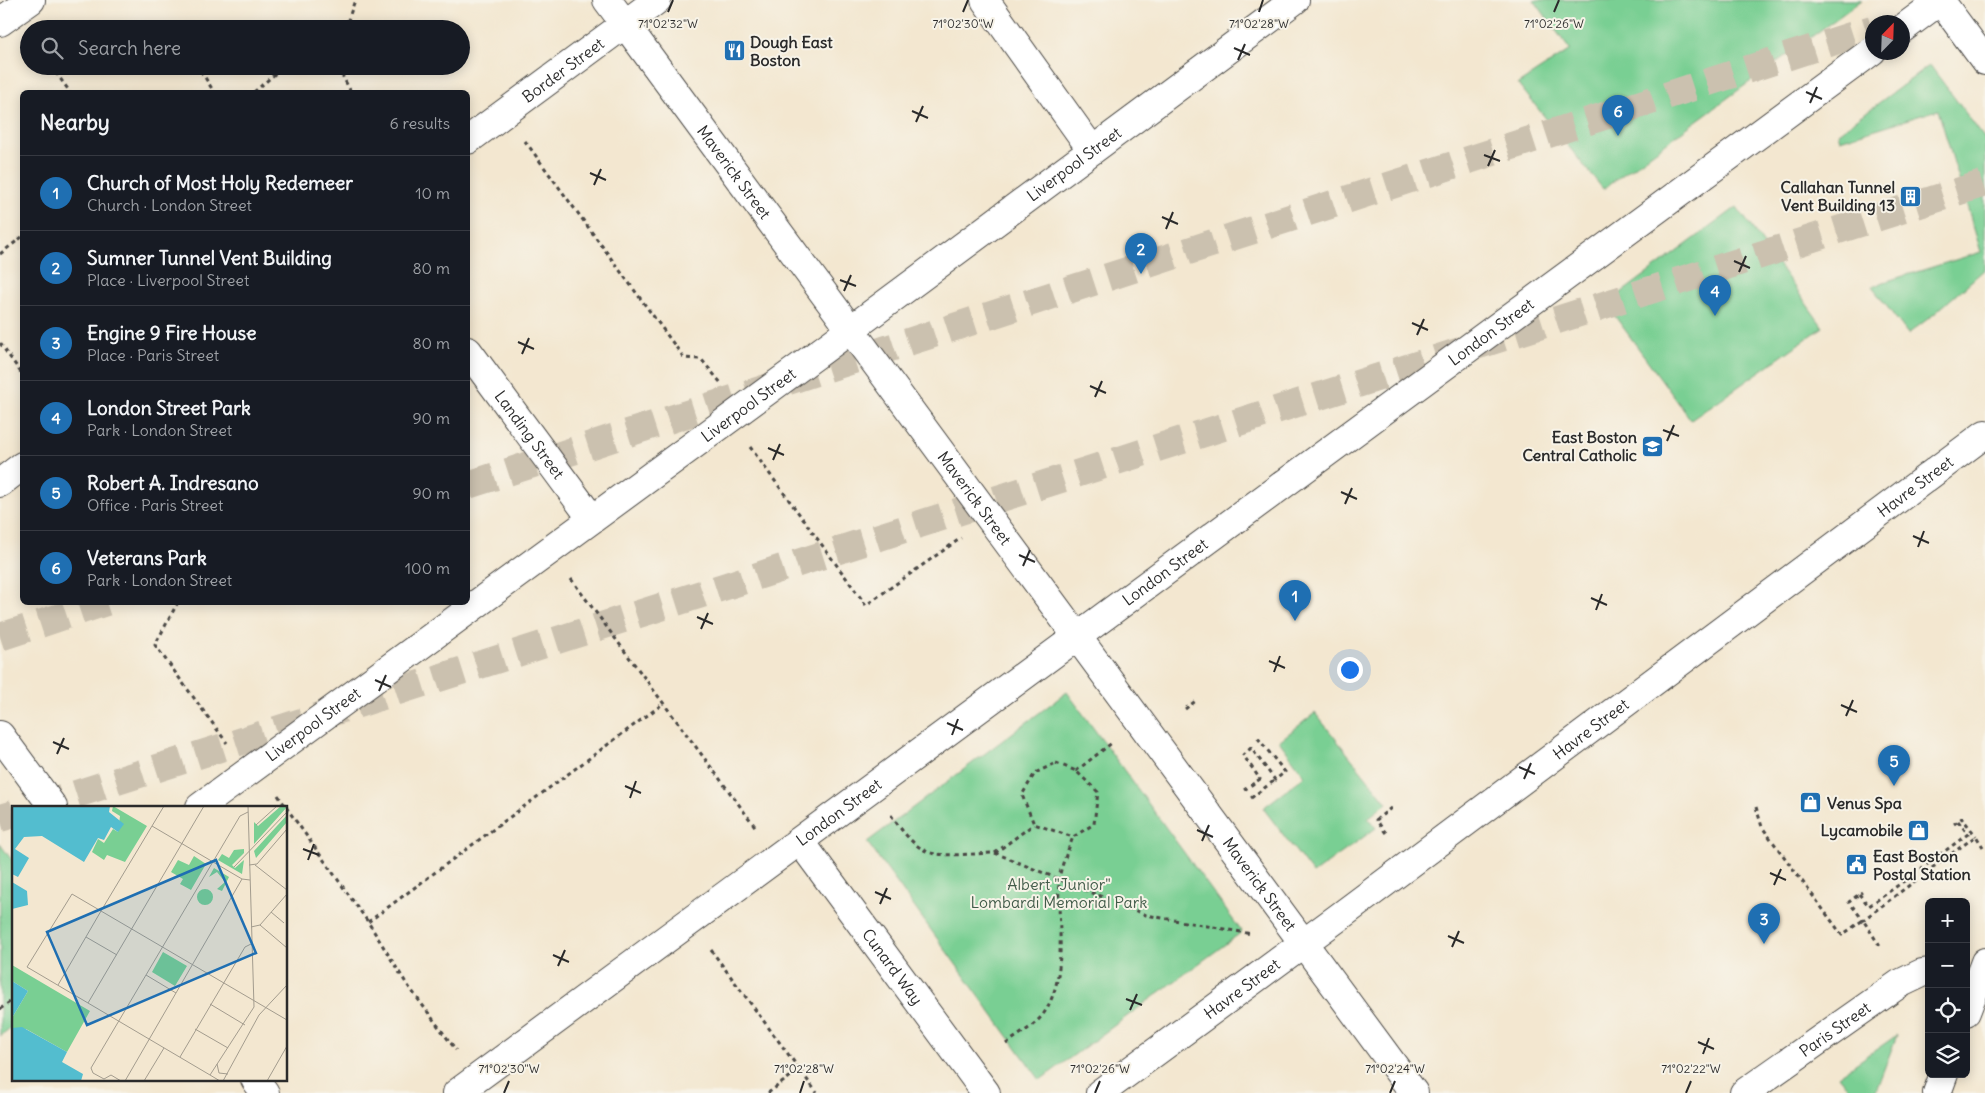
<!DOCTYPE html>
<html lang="en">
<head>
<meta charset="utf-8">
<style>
	:root { --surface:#171b24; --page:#20242c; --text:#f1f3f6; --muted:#9ea1a6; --line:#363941; --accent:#1f6fb2 }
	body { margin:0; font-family:Delius,sans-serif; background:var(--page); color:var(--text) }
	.controls { position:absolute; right:15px; bottom:15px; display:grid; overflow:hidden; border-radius:8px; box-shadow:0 2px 12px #0003 }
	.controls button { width:45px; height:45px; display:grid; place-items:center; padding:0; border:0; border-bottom:1px solid var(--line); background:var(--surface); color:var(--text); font:25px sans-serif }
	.compass { position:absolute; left:1865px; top:15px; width:45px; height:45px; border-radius:50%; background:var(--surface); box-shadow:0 2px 12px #0003; rotate:23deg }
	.you { position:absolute; left:1349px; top:669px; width:18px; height:18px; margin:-12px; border:4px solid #fff; border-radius:50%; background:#1a73e8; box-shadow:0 0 0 8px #1a73e833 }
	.badge { display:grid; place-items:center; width:32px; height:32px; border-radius:50%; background:var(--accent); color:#fff; font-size:16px; font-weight:700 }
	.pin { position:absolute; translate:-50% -41px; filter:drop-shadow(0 1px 2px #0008) }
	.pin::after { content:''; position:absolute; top:26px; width:18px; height:15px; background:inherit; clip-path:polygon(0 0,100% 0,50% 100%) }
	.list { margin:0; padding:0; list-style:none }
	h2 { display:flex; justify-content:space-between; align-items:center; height:65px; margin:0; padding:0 20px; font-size:21px }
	h2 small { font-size:16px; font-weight:400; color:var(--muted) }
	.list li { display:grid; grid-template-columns:32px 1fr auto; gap:15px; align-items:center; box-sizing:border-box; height:75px; padding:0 20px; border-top:1px solid var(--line) }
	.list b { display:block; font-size:19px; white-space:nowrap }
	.list p { margin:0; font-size:16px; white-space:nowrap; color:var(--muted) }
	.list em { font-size:16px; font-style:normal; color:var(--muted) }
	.icon { flex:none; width:28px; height:28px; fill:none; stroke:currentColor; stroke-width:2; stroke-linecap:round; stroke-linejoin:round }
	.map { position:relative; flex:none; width:1985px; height:1093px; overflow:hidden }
	.search { position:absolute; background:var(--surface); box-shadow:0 2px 12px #0003; left:20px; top:20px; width:450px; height:55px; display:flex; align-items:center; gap:12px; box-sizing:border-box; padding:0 18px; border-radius:28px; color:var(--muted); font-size:19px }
	.panel { position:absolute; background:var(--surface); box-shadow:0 2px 12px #0003; left:20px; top:90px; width:450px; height:515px; border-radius:8px }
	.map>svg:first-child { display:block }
	.green { fill:#79cf93; stroke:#527d5f }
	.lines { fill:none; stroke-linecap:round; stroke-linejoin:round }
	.highway-tunnel { stroke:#cbc1af; stroke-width:28; stroke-dasharray:28 14; stroke-linecap:butt }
	.minor-casing { stroke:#494744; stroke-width:30 }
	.major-casing { stroke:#494744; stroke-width:30 }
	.path { stroke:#494744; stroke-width:3; stroke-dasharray:4 4; stroke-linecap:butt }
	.minor { stroke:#fff; stroke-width:28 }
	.major { stroke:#fff; stroke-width:28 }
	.ticks { fill:none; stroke:#2b2b2b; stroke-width:2 }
	.labels { text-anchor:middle; stroke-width:4; stroke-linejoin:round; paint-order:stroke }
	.poi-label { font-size:16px; font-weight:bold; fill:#2b2b2b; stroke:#f7f3e8; text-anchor:start }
	.street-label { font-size:16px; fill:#2b2b2b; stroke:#f7f3e8 }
	.park-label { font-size:16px; fill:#425c4a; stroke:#f7f3e8 }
	.inset-road { fill:none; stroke:#a39c8e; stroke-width:1 }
	.view { fill:#1f6fb2; fill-opacity:0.15; stroke:#1f6fb2; stroke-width:2.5 }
	.inset-edge { fill:none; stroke:#2b2b2b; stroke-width:2.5 }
	.ticks-label { font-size:12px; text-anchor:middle; fill:#2b2b2b; stroke:#f7f3e8; stroke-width:4; stroke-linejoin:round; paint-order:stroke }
</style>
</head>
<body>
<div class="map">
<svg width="1985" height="1093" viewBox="0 0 1985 1093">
	<rect width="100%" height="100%" fill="#f7f3e8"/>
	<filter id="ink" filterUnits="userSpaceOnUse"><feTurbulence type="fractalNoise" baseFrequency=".02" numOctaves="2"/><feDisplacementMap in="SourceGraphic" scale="10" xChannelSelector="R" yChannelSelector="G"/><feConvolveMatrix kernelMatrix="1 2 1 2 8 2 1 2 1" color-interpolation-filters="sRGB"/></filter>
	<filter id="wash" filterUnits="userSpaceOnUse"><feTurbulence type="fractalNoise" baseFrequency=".0096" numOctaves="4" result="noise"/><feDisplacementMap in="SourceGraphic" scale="20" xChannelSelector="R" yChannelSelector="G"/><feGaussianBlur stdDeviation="1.12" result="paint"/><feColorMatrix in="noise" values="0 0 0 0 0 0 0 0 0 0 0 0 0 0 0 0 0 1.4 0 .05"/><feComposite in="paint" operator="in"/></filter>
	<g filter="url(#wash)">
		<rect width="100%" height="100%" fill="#f3e7d0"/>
		<g class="green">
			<path d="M1534 0H1862L1603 189 1518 84 1570 50Z"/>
			<path d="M1930 65 1985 139V269L1933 315 1908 334 1872 287 1884 282 1981 252 1938 110 1840 140 1838 133Z"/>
			<path d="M1737 207 1823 327 1691 420 1606 304Z"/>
			<path d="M1067 692 1242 932 1040 1080 867 842Z"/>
			<path d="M1315 713 1387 803 1368 818 1376 828 1313 874 1263 808 1305 776 1279 741Z"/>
			<path d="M0 844 14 863V1025L0 1036Z"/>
			<path d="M1897 1035 1875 1093H1852L1838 1076Z"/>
		</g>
	</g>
	<g filter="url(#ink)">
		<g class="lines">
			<g class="highway-tunnel">
				<path d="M468 485 1872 29"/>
				<path d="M0 637 106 602"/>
				<path d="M36 807 1985 183"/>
				<path d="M0 818 14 814"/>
			</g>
			<defs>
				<g id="minor">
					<path d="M985 0 1092 150"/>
					<path d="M1940 0 1985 61"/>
					<path d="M0 22 31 0"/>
					<path d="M1902 29 1941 0"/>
					<path id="s1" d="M468 140 625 24 607 0"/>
					<path id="s2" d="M468 351 592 519"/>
					<path d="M0 483 22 466"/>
					<path d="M0 735 53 807"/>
					<path id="s3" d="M200 807 823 350 1295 0"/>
					<path id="s4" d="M800 841 986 1093"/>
					<path d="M255 1079 265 1093"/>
					<path id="s5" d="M457 1093 1872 51"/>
					<path id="s6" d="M1100 1093 1339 917 1985 434"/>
					<path id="s7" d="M1744 1093 1899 984 1922 973 1929 972"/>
				</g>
				<g id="major">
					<path id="s8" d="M657 0 625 24 1414 1093"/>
					<path d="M1966 1012 1985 962"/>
					<path d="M1937 1093 1944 1074"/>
				</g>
			</defs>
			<use href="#minor" class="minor-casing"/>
			<use href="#major" class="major-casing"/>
			<g class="path">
				<path d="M345 29 355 0"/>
				<path d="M51 66 70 92"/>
				<path d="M316 66 342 75"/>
				<path d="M341 66 342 75 351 92"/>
				<path d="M201 71 214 92"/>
				<path d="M254 92 284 66"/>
				<path d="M525 141 684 358 701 359 721 383"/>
				<path d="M0 254 22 237"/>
				<path d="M0 343 22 374"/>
				<path d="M750 447 866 605 961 538"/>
				<path d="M571 579 757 829"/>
				<path d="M178 602 155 645 227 743"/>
				<path d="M1185 709 1197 700"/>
				<path d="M1056 763 1076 771 1098 792 1094 824 1073 837 1034 824 1022 795 1035 773Z"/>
				<path d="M1076 771 1113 742"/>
				<path d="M1244 790 1260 779 1243 755 1251 748 1275 780 1285 772 1257 737"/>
				<path d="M278 795 286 807"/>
				<path d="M1251 798 1275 780"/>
				<path d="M286 807 368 922 406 983 456 1050"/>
				<path d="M1756 807 1762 827 1842 935 1863 920 1881 948"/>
				<path d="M891 815C900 828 911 844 926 851 938 858 979 853 995 853L1146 915 1252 934"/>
				<path d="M1958 821 1968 834 1922 868 1925 873 1976 836 1983 847"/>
				<path d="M1954 824 1962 818 1976 836"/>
				<path d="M1386 833 1376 820 1391 808"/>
				<path d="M995 853 1034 824"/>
				<path d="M1859 894 1869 906 1911 876 1915 881 1863 920 1849 902 1862 892"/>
				<path d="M368 922 664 703"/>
				<path d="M711 950 817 1093"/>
				<path d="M0 1009 14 999"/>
				<path d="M1006 1044C1019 1034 1034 1027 1044 1013 1069 975 1057 923 1059 881 1060 867 1068 851 1073 837"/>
				<path d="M768 1093 799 1070"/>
			</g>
			<use href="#minor" class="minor"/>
			<use href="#major" class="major"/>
		</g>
	</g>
	<path class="ticks" d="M668 12 673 0M963 12 968 0M1259 12 1263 0M1554 12 1559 0M1234 48 1250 55M1238 60 1245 44M1806 92 1822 99M1810 103 1817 87M912 111 928 118M916 122 923 106M1484 155 1500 161M1488 166 1495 150M590 173 606 180M594 185 601 169M1162 217 1178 224M1166 229 1173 212M1734 261 1750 268M1739 272 1746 256M840 280 856 286M844 291 851 275M1412 323 1428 330M1417 335 1424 319M518 342 534 349M522 354 529 338M1090 386 1106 393M1095 397 1102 381M1663 430 1679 436M1667 441 1674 425M768 448 784 455M773 460 780 444M1341 492 1357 499M1345 504 1352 488M1913 536 1929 543M1918 547 1924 531M1019 555 1035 562M1023 566 1030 550M1591 598 1607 605M1596 610 1602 594M697 617 713 624M701 629 708 613M1269 661 1285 668M1274 672 1280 656M375 680 391 687M379 691 386 675M1841 705 1857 712M1846 716 1853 700M947 723 963 730M952 735 958 719M53 742 69 749M57 754 64 738M1519 767 1535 774M1524 779 1531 763M625 786 641 793M630 798 636 781M1197 830 1213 837M1202 841 1209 825M303 849 319 855M308 860 314 844M1770 873 1786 880M1774 885 1781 869M875 892 891 899M880 904 887 888M1448 936 1464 943M1452 947 1459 931M553 955 569 962M558 966 565 950M1126 999 1142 1005M1130 1010 1137 994M1698 1042 1714 1049M1703 1054 1709 1038M504 1093 509 1081M800 1093 804 1081M1095 1093 1100 1081M1390 1093 1395 1081M1686 1093 1691 1081"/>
	<defs>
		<symbol id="restaurant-square" viewBox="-11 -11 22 22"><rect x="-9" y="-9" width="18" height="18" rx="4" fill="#1f6fb2" stroke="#f7f3e8"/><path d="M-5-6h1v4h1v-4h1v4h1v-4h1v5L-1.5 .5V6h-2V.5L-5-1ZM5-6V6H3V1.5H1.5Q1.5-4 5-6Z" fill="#fff"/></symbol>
		<symbol id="building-square" viewBox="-11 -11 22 22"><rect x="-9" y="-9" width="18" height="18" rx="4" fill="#1f6fb2" stroke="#f7f3e8"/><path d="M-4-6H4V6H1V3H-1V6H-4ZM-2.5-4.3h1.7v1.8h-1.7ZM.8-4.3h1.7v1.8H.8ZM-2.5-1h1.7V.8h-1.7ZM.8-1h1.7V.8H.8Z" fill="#fff"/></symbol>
		<symbol id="school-square" viewBox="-11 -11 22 22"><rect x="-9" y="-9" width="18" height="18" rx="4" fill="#1f6fb2" stroke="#f7f3e8"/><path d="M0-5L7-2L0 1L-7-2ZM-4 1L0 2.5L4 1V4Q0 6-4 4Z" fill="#fff"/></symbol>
		<symbol id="shop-square" viewBox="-11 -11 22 22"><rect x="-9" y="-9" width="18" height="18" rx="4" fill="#1f6fb2" stroke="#f7f3e8"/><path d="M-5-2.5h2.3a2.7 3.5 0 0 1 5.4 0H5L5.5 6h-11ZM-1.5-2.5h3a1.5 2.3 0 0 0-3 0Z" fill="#fff"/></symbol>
		<symbol id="civic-square" viewBox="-11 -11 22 22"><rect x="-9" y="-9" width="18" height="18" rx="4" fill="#1f6fb2" stroke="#f7f3e8"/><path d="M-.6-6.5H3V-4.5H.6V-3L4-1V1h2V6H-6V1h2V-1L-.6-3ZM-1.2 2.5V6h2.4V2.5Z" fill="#fff"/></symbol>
	</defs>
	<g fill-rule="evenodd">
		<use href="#restaurant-square" x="722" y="38" width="25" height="25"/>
		<use href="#building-square" x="1898" y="184" width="25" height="25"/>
		<use href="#school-square" x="1640" y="434" width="25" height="25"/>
		<use href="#shop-square" x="1798" y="790" width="25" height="25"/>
		<use href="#shop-square" x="1906" y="818" width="25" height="25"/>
		<use href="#civic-square" x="1844" y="852" width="25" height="25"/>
	</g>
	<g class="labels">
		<g class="poi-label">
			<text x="750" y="48">Dough East<tspan x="750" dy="18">Boston</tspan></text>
			<text x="1895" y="193" text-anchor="end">Callahan Tunnel<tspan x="1895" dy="18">Vent Building 13</tspan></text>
			<text x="1637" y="443" text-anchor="end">East Boston<tspan x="1637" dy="18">Central Catholic</tspan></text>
			<text x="1827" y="809">Venus Spa</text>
			<text x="1903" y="836" text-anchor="end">Lycamobile</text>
			<text x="1873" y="862">East Boston<tspan x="1873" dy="18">Postal Station</tspan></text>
		</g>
		<g class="street-label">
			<text dy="6" stroke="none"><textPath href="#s1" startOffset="118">Border Street</textPath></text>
			<text dy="6" stroke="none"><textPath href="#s3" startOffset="1085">Liverpool Street</textPath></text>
			<text dy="6" stroke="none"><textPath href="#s8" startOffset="224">Maverick Street</textPath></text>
			<text dy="6" stroke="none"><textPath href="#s5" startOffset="1284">London Street</textPath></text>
			<text dy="6" stroke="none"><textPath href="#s3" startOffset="680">Liverpool Street</textPath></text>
			<text dy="6" stroke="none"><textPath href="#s2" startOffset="104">Landing Street</textPath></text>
			<text dy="6" stroke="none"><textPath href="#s6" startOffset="1016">Havre Street</textPath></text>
			<text dy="6" stroke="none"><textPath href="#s8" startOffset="629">Maverick Street</textPath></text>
			<text dy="6" stroke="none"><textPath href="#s5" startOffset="879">London Street</textPath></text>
			<text dy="6" stroke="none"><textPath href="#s3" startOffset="140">Liverpool Street</textPath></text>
			<text dy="6" stroke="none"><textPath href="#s6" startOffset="611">Havre Street</textPath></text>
			<text dy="6" stroke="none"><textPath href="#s5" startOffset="474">London Street</textPath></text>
			<text dy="6" stroke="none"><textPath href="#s8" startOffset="1109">Maverick Street</textPath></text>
			<text dy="6" stroke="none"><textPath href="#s4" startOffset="156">Cunard Way</textPath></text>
			<text dy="6" stroke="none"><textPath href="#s6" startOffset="176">Havre Street</textPath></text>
			<text dy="6" stroke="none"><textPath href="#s7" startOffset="111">Paris Street</textPath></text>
		</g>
		<g class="park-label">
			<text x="1059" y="890">Albert "Junior"<tspan x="1059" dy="18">Lombardi Memorial Park</tspan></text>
		</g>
	</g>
	<g transform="translate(12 806)">
		<rect width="275" height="275" fill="#f3e7d0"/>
		<path d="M101 0 135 20 113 56 95 49 92 54 80 46 86 33 92 37 101 23 106 26 108 10 100 5ZM269 0 275 1 242 38V16L246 20ZM275 9V16L244 52 242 45ZM232 43V47L220 59 223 62 232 54 230 68 206 54 210 48 217 52 222 44ZM182 50 194 58 179 84 168 78 171 73 159 66 166 54 177 59ZM202 62 217 71 210 85 205 83 213 76 205 66 197 71ZM185 91a8 8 0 1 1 16 0a8 8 0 1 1-16 0ZM151 146 175 160 163 180 140 166ZM0 159 78 205 55 246 14 223 0 222V212L16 185 0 175Z" fill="#79cf93"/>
		<path d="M0 0H98L97 6 112 18 106 26 99 21 92 34 86 32 72 56 30 30 12 31 3 43 17 52 6 71 0 68ZM0 76 15 85 16 99 0 103ZM0 175 16 185 0 212ZM10 221 55 246 50 256 71 268 69 275H0V222Z" fill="#53bdcf"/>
		<path class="inset-road" d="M152 0 89 105 275 214M244 19 265 0M140 20 230 73 238 74M237 59 245 58 275 23M243 59 275 84M222 61 275 6M259 106 272 117M248 119 275 142M239 121 248 119 275 88M74 131 105 149M134 169 164 187M46 179 89 105 60 88 15 161 198 269M76 197 192 0M198 198 233 219M183 223 216 242M168 251 233 141 239 138M205 258 207 267 216 268M109 275 99 269 92 273 81 267 79 262 228 10 236 6M113 275 230 73M132 275 152 242M208 275 198 269 242 201 236 0M211 275 247 209 275 179M255 275 275 240"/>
		<path class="view" d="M204 54 244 147 75 219 35 126Z"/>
		<rect width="275" height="275" class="inset-edge"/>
	</g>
	<g class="ticks-label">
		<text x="668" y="28">71°02'32"W</text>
		<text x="963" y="28">71°02'30"W</text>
		<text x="1259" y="28">71°02'28"W</text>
		<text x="1554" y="28">71°02'26"W</text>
		<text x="509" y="1073">71°02'30"W</text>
		<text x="804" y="1073">71°02'28"W</text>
		<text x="1100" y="1073">71°02'26"W</text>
		<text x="1395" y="1073">71°02'24"W</text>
		<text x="1691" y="1073">71°02'22"W</text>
	</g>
</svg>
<div class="controls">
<button>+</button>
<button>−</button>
<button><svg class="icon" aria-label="locate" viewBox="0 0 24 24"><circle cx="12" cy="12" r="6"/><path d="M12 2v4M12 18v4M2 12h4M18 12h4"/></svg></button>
<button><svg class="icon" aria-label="layers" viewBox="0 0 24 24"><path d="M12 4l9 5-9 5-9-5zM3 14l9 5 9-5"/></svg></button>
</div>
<svg class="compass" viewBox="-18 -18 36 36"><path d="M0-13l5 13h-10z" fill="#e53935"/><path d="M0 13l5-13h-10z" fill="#9ea1a6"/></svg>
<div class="you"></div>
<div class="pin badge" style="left:1295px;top:621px">1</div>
<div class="pin badge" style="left:1141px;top:274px">2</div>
<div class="pin badge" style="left:1764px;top:944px">3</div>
<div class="pin badge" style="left:1715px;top:316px">4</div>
<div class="pin badge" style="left:1894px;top:786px">5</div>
<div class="pin badge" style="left:1618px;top:136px">6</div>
<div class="search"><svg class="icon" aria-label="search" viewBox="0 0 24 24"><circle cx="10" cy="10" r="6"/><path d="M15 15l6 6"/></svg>Search here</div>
<section class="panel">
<h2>Nearby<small>6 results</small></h2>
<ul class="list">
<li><span class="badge">1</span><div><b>Church of Most Holy Redemeer</b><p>Church · London Street</p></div><em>10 m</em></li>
<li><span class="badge">2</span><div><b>Sumner Tunnel Vent Building</b><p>Place · Liverpool Street</p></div><em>80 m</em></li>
<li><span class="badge">3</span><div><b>Engine 9 Fire House</b><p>Place · Paris Street</p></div><em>80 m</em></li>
<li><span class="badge">4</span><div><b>London Street Park</b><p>Park · London Street</p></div><em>90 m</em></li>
<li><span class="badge">5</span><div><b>Robert A. Indresano</b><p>Office · Paris Street</p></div><em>90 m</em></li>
<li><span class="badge">6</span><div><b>Veterans Park</b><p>Park · London Street</p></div><em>100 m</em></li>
</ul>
</section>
</div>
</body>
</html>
